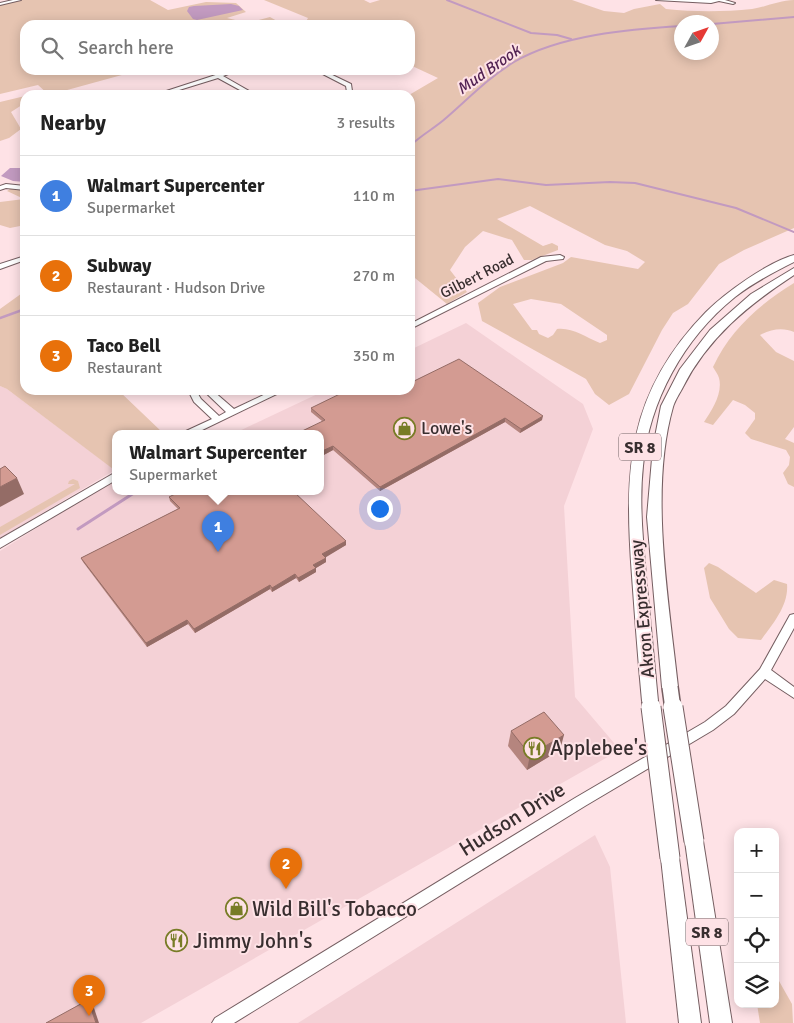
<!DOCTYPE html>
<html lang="en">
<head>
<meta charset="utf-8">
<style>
	:root { --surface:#fff; --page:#f6f6f6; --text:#222; --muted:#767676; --line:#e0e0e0; --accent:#787c26 }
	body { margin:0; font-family:Signika,sans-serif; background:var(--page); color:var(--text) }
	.controls { position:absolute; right:15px; bottom:15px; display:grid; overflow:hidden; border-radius:10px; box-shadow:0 2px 12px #0003 }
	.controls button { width:45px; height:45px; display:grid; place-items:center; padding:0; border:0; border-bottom:1px solid var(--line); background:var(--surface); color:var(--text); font:25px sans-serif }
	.compass { position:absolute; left:674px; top:15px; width:45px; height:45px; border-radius:50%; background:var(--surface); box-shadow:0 2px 12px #0003; rotate:50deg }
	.you { position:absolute; left:379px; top:508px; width:18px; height:18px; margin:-12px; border:4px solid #fff; border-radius:50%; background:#1a73e8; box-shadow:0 0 0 8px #1a73e833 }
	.badge { display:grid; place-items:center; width:32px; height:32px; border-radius:50%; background:var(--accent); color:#fff; font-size:16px; font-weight:700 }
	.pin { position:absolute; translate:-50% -41px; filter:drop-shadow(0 1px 2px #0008) }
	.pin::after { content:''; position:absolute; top:26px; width:18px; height:15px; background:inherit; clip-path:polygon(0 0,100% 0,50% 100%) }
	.popup { position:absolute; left:112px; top:430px; width:212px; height:65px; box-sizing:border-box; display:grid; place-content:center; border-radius:10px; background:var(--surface); filter:drop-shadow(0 1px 4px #0005); font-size:16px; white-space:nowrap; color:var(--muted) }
	.popup b { font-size:19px; color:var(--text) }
	.popup::after { content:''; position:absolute; left:50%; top:100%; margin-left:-10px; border:10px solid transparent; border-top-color:var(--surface) }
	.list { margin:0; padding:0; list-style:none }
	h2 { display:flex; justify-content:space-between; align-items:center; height:65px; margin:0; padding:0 20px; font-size:21px }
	h2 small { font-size:16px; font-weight:400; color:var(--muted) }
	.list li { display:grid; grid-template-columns:32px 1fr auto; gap:15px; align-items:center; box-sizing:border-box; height:80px; padding:0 20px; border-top:1px solid var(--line) }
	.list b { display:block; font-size:19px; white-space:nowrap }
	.list p { margin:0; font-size:16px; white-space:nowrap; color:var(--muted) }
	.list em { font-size:16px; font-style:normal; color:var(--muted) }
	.icon { flex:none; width:28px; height:28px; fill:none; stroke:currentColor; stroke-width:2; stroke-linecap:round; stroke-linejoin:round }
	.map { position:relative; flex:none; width:794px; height:1023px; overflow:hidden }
	.search { position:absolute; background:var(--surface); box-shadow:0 2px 12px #0003; left:20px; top:20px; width:395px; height:55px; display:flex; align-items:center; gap:12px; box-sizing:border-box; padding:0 18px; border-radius:15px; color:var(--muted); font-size:19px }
	.panel { position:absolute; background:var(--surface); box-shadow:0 2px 12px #0003; left:20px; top:90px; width:395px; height:305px; border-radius:15px }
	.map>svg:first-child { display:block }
	.built { fill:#f4d1d6 }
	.green { fill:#e6c4b1; fill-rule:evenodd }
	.water { fill:#c29ac0 }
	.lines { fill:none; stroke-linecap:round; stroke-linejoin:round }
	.stream-far2 { stroke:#c29ac0; stroke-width:2 }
	.stream-far1 { stroke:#c29ac0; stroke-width:2.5 }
	.stream { stroke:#c29ac0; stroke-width:3 }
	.minor-casing { stroke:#755e61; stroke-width:2 }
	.highway-casing { stroke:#755e61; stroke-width:2 }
	.minor { fill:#fff; fill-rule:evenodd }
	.highway { fill:#fff; fill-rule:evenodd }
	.highway-bridge-far1-casing { stroke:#755e61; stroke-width:18; stroke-linecap:butt }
	.highway-bridge-casing { stroke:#755e61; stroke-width:21; stroke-linecap:butt }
	.highway-bridge-far1 { stroke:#fff; stroke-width:15 }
	.highway-bridge { stroke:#fff; stroke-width:19 }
	.wall { fill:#b5857e }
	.shaded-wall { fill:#946c66 }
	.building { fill:#d39b92; stroke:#946c66 }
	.labels { text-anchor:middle; stroke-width:4; stroke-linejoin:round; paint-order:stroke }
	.far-street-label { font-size:15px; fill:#382e2f; stroke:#fee2e6 }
	.far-water-label { font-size:16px; font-style:italic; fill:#532353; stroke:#fee2e6 }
	.shield { fill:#fee2e6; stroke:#736466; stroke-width:1 }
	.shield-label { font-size:16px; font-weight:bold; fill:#382e2f }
	.poi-label { font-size:18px; fill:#382e2f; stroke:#fee2e6; text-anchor:start }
	.street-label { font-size:18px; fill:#382e2f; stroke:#fee2e6 }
	.near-poi-label { font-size:21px; fill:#382e2f; stroke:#fee2e6; text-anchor:start }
	.near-street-label { font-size:21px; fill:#382e2f; stroke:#fee2e6 }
</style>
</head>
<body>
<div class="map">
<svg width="794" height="1023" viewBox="0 0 794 1023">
	<rect width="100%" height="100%" fill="#fee2e6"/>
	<g class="built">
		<path d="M466 323 583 404 593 429 564 506 575 697 620 750 141 1023H0V551L115 479 116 491H320V433H235L326 390H410V350Z"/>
		<path d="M0 386 7 389 115 470 0 538Z"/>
		<path d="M595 835 610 867 626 1023H298Z"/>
	</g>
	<g class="green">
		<path d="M19 0H150L168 10 206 2 236 3 246 12 227 18 248 23 270 17 284 25H25V70H140L49 95 38 85 0 94V4Z"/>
		<path d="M264 0H364L370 3 380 0H572L604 11 624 13 634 9 660 4 666 9C694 12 724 12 752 9 766 7 780 0 794 0V228L744 250 719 264 688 304 673 313 662 330 629 394 609 405 595 394 586 379 482 321 478 303 500 287 563 263 571 257 638 269 645 262 627 251 605 245 530 206 497 219 543 246 552 243 558 246V250L532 260H524L512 240 483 231 465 247 450 270 467 292 447 304 410 274 409 95 438 78 410 65V25H304L308 18ZM682 22H712V52H682ZM531 299 561 304 607 335V340L600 343C585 337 572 327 557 329L553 335 548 338 539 334 537 330H532L513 304Z"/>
		<path d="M25 96V103L11 112 21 129 9 138 0 141V102Z"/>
		<path d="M13 187 25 188V225L10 228 0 225V202L24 199 7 191Z"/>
		<path d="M794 283V332C783 327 771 329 760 335L776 352 794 361V427L785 439 794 443V487L788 484 783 473 789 465 790 457 786 450 751 439 745 433 755 419V413L745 405 733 400 713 425 704 422C712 410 723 393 719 378 718 374 715 371 713 367 730 330 760 304 794 283Z"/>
		<path d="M25 291V390H118L163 433H116L115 467 113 469 7 389 0 386V309Z"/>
		<path d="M73 479 78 481 80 488 0 535V527L75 484H68L69 481Z"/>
		<path d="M709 563 718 567 756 593 774 580 787 584C789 605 773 624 761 640L738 638 729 629 710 598 704 568Z"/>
		<path d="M775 949H779V981L792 1004 793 1023H760L757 1004H775Z"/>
	</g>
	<g class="water">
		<path d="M231 4 239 6 243 10 197 20 193 19 187 11 189 7 194 6Z"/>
		<path d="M10 168H25V182L13 181 1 176Z"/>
	</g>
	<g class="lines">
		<g class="stream-far2">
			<path d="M447 0 531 33 557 35 571 39"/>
			<path d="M712 24 794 17"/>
			<path d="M410 146C421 135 435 128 446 118 468 99 489 77 514 62 560 35 630 29 682 26"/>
			<path d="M410 191 498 179 546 185 610 182 635 183 736 208 794 232"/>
		</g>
		<path class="stream-far1" d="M0 318 25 309"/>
		<path class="stream" d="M78 529 137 491"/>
		<defs>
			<g id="minor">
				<path d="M13 0H21L0 5V3Z"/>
				<path d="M656 0H725L735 3 733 4 719 1 711 3Z"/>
				<path d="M231 70H239L223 76 256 95H249L218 78 163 95H154Z"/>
				<path d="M315 70H322L351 84 352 91 347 92 346 86Z"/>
				<path d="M6 184 25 186V190L6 188 0 190V186Z"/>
				<path d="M560 255 564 257 563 259 546 261 410 329V324L541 257Z"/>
				<path d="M25 256V260L0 269V264Z"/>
				<path d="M192 390H200L198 394 201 399 219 416 226 412 203 390H212L234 409 274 390H285L196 433H185L186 431 212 419 194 402 190 394Z"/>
				<path d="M116 472V480L0 548V539Z"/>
				<path d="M794 614V628L771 670 794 687V698L765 679 734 714 713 730 585 806 234 1023H212L215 1018 575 798 705 722 726 706 760 669 790 615Z"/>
			</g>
			<g id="highway">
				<path d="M794 255V262C774 272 753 283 735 297 684 338 649 401 643 466 639 503 643 540 646 576 650 618 654 659 658 701L656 706 650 708 644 706 642 701C638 659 635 618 632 576 624 470 627 393 706 312 725 293 768 262 794 255Z"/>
				<path d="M794 268V275C748 305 708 338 683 387 680 393 675 400 673 407 649 491 669 601 678 687L676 692 670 694 664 692 662 687 647 517 653 447 661 406 680 369 710 330 751 294Z"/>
				<path d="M694 832 701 835 703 841 732 1023H710L685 841 687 835Z"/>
				<path d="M670 849 677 852 679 858 701 1023H679L661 858 663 852Z"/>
			</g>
		</defs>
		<use href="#minor" class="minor-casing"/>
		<use href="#highway" class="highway-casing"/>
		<use href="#minor" class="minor"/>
		<use href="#highway" class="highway"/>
		<defs>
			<g id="highway-bridge-far1">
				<path d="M670 687 673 709"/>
				<path d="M650 701 651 709"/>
			</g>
			<g id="highway-bridge">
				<path d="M651 707 670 858"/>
				<path d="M673 707 694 841"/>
			</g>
		</defs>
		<use href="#highway-bridge-far1" class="highway-bridge-far1-casing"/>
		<use href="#highway-bridge" class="highway-bridge-casing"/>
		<use href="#highway-bridge-far1" class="highway-bridge-far1"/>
		<use href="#highway-bridge" class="highway-bridge"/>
	</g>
	<g class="wall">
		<path d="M364 392 542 420 520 433 505 422 380 491 333 450 320 457V433L322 421 311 412V408Z"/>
		<path d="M169 497 346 541V545L325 557 326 562 316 568V572L299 582 296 578 272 592 270 589 195 633 188 624 147 647 83 562 81 558 178 509 170 501Z"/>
		<path d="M511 731 560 750 527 770 508 746Z"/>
	</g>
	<g class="shaded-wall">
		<path d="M543 416 542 420 520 433 521 429Z"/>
		<path d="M505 418V422L380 491V487Z"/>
		<path d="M333 446V450L320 457V452Z"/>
		<path d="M17 478 24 494 0 507V487Z"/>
		<path d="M346 541V545L323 559 322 554Z"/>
		<path d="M326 558V562L316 568V572L299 582 298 578 313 565Z"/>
		<path d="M295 574 296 578 272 592V588Z"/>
		<path d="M270 585V589L195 633 194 629Z"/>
		<path d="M187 620 188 624 147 647 146 643Z"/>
		<path d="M564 735 560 750 527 770 530 755Z"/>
		<path d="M88 1000 94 1008 99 1023H96Z"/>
	</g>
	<g class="building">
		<path d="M459 359 543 416 521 429 505 418 380 487 333 446 320 452V433H298L325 420 311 408 348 390H361L364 392 368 390H410V383Z"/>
		<path d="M5 466 17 478 0 487V469Z"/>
		<path d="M181 491H293L346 541 322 554 326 558 313 565 316 568 298 578 295 574 272 588 270 585 194 629 187 620 146 643 81 558 180 508 169 497Z"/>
		<path d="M544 712 564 735 530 755 511 731Z"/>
		<path d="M88 1000 96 1023H46Z"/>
	</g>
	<defs>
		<symbol id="shop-ring" viewBox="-11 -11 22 22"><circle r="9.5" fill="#fee2e6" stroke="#787c26" stroke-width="1.5"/><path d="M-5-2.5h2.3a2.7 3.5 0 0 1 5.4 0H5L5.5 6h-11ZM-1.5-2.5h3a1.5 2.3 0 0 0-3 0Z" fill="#787c26"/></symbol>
		<symbol id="restaurant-ring" viewBox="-11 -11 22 22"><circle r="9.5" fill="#fee2e6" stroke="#787c26" stroke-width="1.5"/><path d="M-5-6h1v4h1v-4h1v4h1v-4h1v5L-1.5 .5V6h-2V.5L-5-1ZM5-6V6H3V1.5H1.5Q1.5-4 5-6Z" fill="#787c26"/></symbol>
	</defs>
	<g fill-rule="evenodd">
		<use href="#shop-ring" x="392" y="416" width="25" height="25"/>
		<use href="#restaurant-ring" x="522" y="736" width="25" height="25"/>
		<use href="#shop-ring" x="224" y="896" width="25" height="25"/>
		<use href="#restaurant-ring" x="164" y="928" width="25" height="25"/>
	</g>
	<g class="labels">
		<g class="far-street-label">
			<text transform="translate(477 276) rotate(-27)" y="5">Gilbert Road</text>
		</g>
		<g class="far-water-label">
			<text transform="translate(488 69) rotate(-35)" y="6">Mud Brook</text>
		</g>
		<g class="shield">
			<rect x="619" y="433.5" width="42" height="27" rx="4"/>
			<rect x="686" y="918.5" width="42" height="27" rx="4"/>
		</g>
		<g class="shield-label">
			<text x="640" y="453">SR 8</text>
			<text x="707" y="938">SR 8</text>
		</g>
		<g class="poi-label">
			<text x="421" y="434">Lowe's</text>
		</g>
		<g class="street-label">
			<text transform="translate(642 609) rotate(-95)" y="6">Akron Expressway</text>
		</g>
		<g class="near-poi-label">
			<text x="550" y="755">Applebee's</text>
			<text x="252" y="916">Wild Bill's Tobacco</text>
			<text x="193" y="948">Jimmy John's</text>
		</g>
		<g class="near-street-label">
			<text transform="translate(512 819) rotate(-32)" y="7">Hudson Drive</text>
		</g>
	</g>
</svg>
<div class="controls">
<button>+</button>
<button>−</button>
<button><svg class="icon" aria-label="locate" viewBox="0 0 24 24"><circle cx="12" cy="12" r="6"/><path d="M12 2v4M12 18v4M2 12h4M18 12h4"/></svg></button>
<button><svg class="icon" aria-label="layers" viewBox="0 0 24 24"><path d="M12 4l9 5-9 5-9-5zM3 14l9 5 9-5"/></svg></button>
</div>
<svg class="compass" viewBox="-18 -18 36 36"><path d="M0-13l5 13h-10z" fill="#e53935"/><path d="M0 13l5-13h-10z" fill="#767676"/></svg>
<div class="you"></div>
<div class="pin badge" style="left:218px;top:552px;background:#3f7fe0">1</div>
<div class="popup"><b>Walmart Supercenter</b>Supermarket</div>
<div class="pin badge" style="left:286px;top:889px;background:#e8710a">2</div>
<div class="pin badge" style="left:89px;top:1016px;background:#e8710a">3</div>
<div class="search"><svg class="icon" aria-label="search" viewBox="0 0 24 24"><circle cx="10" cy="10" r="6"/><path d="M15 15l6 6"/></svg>Search here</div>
<section class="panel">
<h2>Nearby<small>3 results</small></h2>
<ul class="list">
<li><span class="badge" style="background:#3f7fe0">1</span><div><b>Walmart Supercenter</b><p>Supermarket</p></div><em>110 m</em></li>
<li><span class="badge" style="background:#e8710a">2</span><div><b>Subway</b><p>Restaurant · Hudson Drive</p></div><em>270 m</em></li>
<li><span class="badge" style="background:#e8710a">3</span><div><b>Taco Bell</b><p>Restaurant</p></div><em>350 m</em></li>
</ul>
</section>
</div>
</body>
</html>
